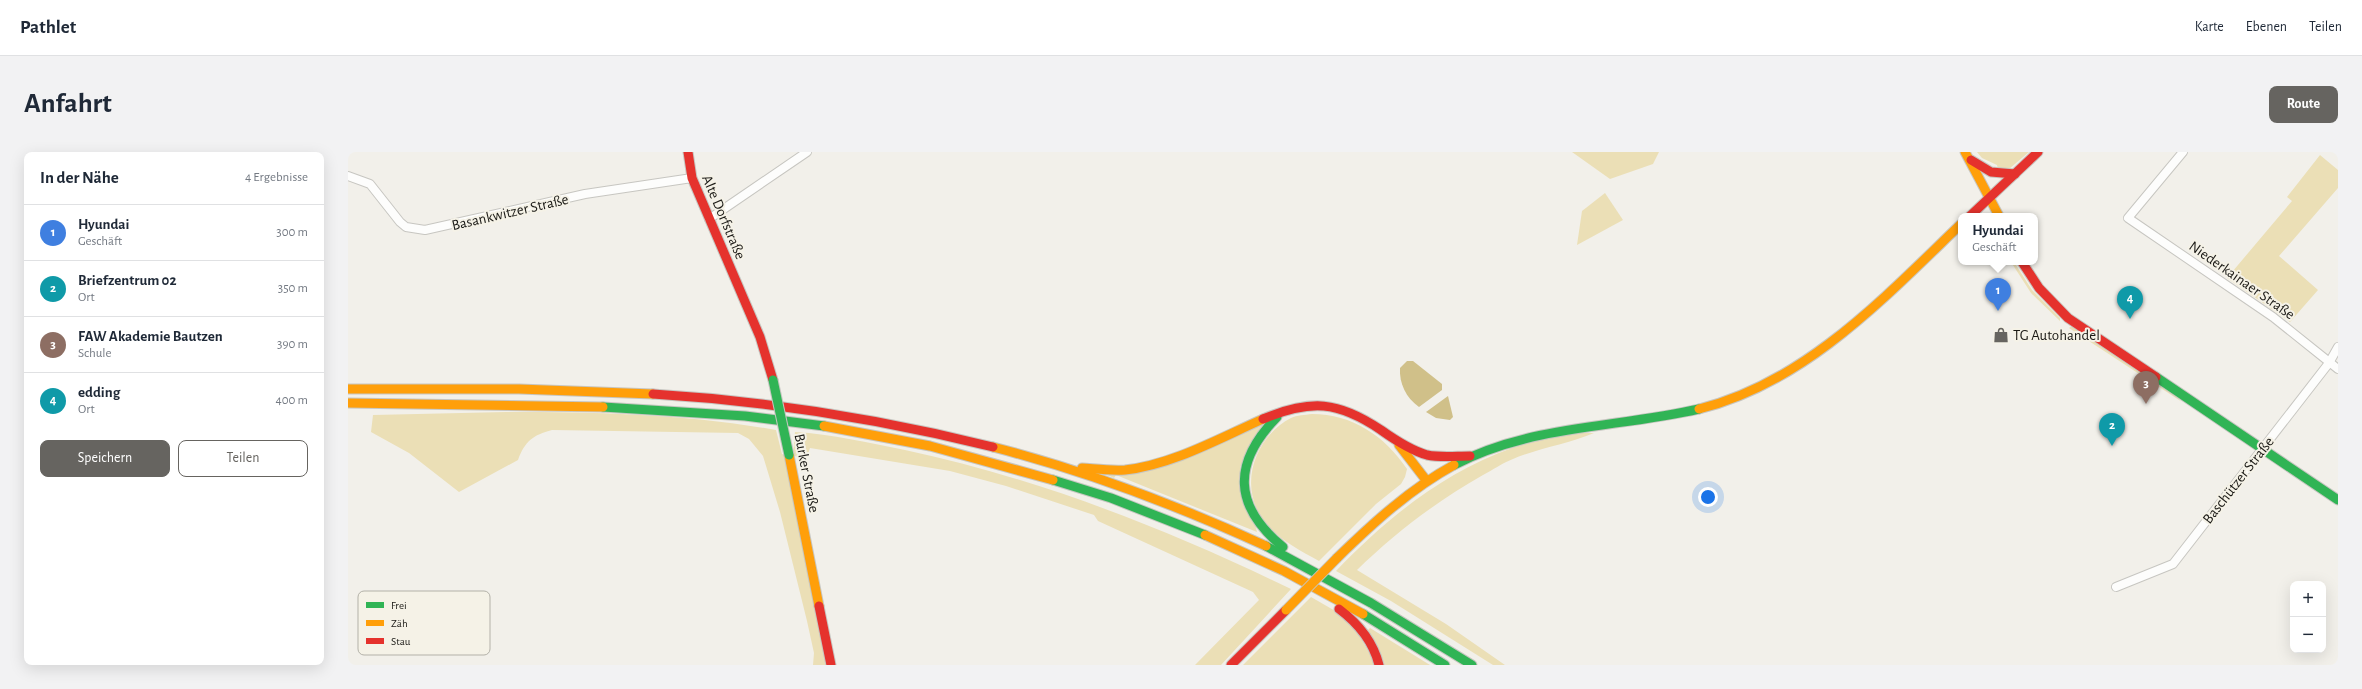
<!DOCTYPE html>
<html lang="de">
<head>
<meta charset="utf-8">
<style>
	:root { --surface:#fff; --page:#f2f2f3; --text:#1f2937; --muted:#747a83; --line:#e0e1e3; --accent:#666460 }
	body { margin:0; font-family:"Alegreya Sans",sans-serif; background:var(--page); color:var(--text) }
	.controls { position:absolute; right:12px; bottom:12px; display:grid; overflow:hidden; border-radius:8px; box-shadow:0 4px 16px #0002 }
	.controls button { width:36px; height:36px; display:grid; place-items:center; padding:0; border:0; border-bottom:1px solid var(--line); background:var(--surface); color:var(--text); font:20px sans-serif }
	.you { position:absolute; left:1360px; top:345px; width:14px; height:14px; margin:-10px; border:3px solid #fff; border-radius:50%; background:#1a73e8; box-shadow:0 0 0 6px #1a73e833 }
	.badge { display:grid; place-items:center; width:26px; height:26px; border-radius:50%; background:var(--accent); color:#fff; font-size:13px; font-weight:700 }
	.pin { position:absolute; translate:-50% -33px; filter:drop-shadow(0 1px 2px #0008) }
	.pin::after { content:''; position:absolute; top:21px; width:14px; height:12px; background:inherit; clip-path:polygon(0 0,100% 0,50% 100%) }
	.popup { position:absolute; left:1610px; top:61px; width:80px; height:52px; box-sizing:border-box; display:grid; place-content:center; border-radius:8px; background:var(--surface); filter:drop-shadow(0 1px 3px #0005); font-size:13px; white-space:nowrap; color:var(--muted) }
	.popup b { font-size:15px; color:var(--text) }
	.popup::after { content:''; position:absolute; left:50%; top:100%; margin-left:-8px; border:8px solid transparent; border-top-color:var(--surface) }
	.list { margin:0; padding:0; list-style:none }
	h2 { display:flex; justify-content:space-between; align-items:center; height:52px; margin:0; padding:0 16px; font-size:17px }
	h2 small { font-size:13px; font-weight:400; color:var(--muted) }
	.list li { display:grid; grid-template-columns:26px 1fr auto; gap:12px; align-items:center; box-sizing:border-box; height:56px; padding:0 16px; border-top:1px solid var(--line) }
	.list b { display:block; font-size:15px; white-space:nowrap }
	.list p { margin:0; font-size:13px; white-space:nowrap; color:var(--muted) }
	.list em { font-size:13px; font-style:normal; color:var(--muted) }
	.actions { display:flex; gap:8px; padding:12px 16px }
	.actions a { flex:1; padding:9px 0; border:1px solid var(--accent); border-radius:8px; text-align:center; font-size:14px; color:var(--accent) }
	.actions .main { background:var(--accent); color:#fff }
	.map { position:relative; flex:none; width:1990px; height:513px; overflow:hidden; border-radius:8px }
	header { display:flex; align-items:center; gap:24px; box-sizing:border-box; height:56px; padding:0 20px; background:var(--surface); border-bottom:1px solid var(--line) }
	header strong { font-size:19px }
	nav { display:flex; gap:22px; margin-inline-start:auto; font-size:14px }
	.intro { display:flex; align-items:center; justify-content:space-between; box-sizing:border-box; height:96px; padding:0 24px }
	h1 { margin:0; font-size:28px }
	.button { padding:10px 18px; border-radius:8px; background:var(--accent); color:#fff; font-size:14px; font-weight:700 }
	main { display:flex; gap:24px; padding:0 24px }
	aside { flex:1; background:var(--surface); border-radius:8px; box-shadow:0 4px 16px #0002 }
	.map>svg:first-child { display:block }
	.green { fill:#ebdfb6 }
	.water { fill:#d0c089 }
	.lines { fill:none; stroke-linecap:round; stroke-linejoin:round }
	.street-casing { stroke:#c7c6c1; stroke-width:10 }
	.fast-casing { stroke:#c7c6c1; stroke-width:11 }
	.slow-casing { stroke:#c7c6c1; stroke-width:11 }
	.jam-casing { stroke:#c7c6c1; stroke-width:11 }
	.street { stroke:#fdfdfc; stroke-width:8 }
	.fast { stroke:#30b455; stroke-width:9 }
	.slow { stroke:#ff9f0a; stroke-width:9 }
	.jam { stroke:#e5322d; stroke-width:9 }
	.fast-bridge-casing { stroke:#c7c6c1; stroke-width:11; stroke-linecap:butt }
	.slow-bridge-casing { stroke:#c7c6c1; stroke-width:11; stroke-linecap:butt }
	.fast-bridge { stroke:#30b455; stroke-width:9 }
	.slow-bridge { stroke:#ff9f0a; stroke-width:9 }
	.labels { text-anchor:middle; stroke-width:4; stroke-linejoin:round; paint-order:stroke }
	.street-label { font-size:15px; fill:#1a1915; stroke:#f5f2e7 }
	.poi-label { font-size:15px; fill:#1a1915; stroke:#f5f2e7; text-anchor:start }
	.key { fill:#f5f2e7; stroke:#b3b1a8; stroke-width:1 }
	.key-label { font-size:11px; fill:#1a1915 }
</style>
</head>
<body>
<header>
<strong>Pathlet</strong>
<nav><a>Karte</a><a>Ebenen</a><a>Teilen</a></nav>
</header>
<div class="intro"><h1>Anfahrt</h1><a class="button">Route</a></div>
<main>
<aside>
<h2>In der Nähe<small>4 Ergebnisse</small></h2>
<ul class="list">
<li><span class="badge" style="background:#3f7fe0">1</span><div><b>Hyundai</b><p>Geschäft</p></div><em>300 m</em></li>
<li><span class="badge" style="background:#0f9aa8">2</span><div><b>Briefzentrum 02</b><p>Ort</p></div><em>350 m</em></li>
<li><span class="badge" style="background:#8d6e63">3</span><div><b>FAW Akademie Bautzen</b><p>Schule</p></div><em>390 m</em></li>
<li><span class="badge" style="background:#0f9aa8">4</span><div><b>edding</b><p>Ort</p></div><em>400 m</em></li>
</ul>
<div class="actions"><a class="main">Speichern</a><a>Teilen</a></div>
</aside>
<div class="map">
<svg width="1990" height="513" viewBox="0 0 1990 513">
	<rect width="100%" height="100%" fill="#f2f0ea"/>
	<g class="green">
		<path d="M1224 0H1311L1305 12 1262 27Z"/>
		<path d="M1629 0H1681L1661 17 1650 18 1649 13 1634 6Z"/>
		<path d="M1972 3 1990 18V36L1931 104 1970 138 1942 170 1879 126 1944 49 1939 45Z"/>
		<path d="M1257 41 1275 68 1229 93 1234 59Z"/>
		<path d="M1663 110H1666L1684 138 1712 166V169L1683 141Z"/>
		<path d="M1724 174 1824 241 1834 250 1721 176Z"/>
		<path d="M158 260C248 260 339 262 428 278L434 302 440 304 482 513H465L466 501 459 469 432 360 415 304 401 287 390 281 204 278C185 283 177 289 170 308L111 340 61 301 23 280 25 263Z"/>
		<path d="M964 262C1004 262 1037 284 1059 317L1057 325 1053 332 1028 352 971 409C951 398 931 388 917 370 889 336 906 285 943 266 949 263 957 263 964 262Z"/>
		<path d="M918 267 892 315 909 380 768 323 766 326 752 320H776Z"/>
		<path d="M447 280C484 282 521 291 557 298 692 327 819 377 943 437L873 513H847L911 448 905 440 750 369 746 363 658 334 602 319 462 296 459 305 445 304Z"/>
		<path d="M1229 281H1246C1220 292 1191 296 1165 307 1154 311 1145 318 1135 323 1089 349 1047 381 1009 418L1098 472 1157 513H1145L1043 449 988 419C1038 367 1094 321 1164 296 1185 289 1207 285 1229 281Z"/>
		<path d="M963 445 989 460 1006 474 1028 513H895Z"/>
		<path d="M1022 476 1082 513H1035L1020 478Z"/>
	</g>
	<g class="water">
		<path d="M1059 209H1065L1094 232V238L1071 255C1058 246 1051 231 1052 216Z"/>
		<path d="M1100 244 1105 265 1102 268 1088 266 1078 260Z"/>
	</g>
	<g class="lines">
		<defs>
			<g id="street">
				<path d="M1835 0 1780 66 1925 165 1990 217"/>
				<path d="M0 24 22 32 52 70 58 75 77 78 237 42 344 26"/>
				<path d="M361 67 459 0"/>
				<path d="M1768 435 1825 412 1981 211 1990 195"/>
			</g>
			<g id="fast">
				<path d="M1808 225 1990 348"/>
				<path d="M255 255 397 264 476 274"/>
				<path d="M929 265C884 311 885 354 935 395"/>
				<path d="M1106 313C1182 273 1268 276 1351 257"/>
				<path d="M705 328 763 346 857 383"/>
				<path d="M918 394 1023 451 1124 513"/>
				<path d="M1015 462 1097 513"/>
			</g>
			<g id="slow">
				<path d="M1617 0 1651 64"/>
				<path d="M0 237H171L305 242"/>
				<path d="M0 251 255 255"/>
				<path d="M1351 257C1457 231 1537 145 1613 72"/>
				<path d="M476 274 582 294 705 328"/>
				<path d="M1051 293 1078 328"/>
				<path d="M645 295C738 319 831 354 918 394"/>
				<path d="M441 303 471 454"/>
				<path d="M734 316C748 317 763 319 777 318 824 313 872 286 915 267"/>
				<path d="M857 383 936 419 1015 462"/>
				<path d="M989 406C1025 371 1062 337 1106 313"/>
			</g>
			<g id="jam">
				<path d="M340 0 344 26 412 185 425 228"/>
				<path d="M1623 8 1643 20 1667 22"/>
				<path d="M1622 64 1690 0"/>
				<path d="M1674 110 1691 136 1720 166 1808 225"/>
				<path d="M305 242C421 249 533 267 645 295"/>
				<path d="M915 267C963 247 990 249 1033 278 1047 288 1062 298 1079 303 1093 306 1108 304 1122 304"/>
				<path d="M471 454 483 513"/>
				<path d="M991 457C1011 472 1025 489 1031 513"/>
				<path d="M883 513 938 458"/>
			</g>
		</defs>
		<use href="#street" class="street-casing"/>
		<use href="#fast" class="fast-casing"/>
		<use href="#slow" class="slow-casing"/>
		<use href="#jam" class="jam-casing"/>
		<use href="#street" class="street"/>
		<use href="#fast" class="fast"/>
		<use href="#slow" class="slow"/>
		<use href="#jam" class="jam"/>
		<defs>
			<path id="fast-bridge" d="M425 228 441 303"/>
			<path id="slow-bridge" d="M938 458 989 406"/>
		</defs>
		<use href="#fast-bridge" class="fast-bridge-casing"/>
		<use href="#slow-bridge" class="slow-bridge-casing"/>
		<use href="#fast-bridge" class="fast-bridge"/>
		<use href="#slow-bridge" class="slow-bridge"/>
	</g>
	<defs>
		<symbol id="shop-bare" viewBox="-9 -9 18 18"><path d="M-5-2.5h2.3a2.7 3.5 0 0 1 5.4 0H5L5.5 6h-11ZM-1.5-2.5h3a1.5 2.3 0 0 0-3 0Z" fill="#666460" stroke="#f5f2e7" stroke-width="2.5" paint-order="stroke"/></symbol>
	</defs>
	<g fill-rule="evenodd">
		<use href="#shop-bare" x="1642" y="172" width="22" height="22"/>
	</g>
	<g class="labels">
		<g class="street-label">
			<text transform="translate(162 60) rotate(-13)" y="5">Basankwitzer Straße</text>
			<text transform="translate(376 65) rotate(67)" y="5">Alte Dorfstraße</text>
			<text transform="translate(1894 128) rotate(35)" y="5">Niederkainaer Straße</text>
			<text transform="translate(459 321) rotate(79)" y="5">Burker Straße</text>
			<text transform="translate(1890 328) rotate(-52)" y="5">Baschützer Straße</text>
		</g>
		<g class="poi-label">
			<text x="1665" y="188">TG Autohandel</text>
		</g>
	</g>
	<rect x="10" y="439" width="132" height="64" rx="6" class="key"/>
	<rect x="18" y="450" width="18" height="6" fill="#30b455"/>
	<rect x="18" y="468" width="18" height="6" fill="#ff9f0a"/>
	<rect x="18" y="486" width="18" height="6" fill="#e5322d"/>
	<g class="key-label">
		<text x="43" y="457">Frei</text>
		<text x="43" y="475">Zäh</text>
		<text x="43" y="493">Stau</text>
	</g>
</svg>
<div class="controls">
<button>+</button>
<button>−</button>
</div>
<div class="you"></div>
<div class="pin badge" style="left:1650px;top:159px;background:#3f7fe0">1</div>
<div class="popup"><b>Hyundai</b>Geschäft</div>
<div class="pin badge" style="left:1764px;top:294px;background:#0f9aa8">2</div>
<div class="pin badge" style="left:1798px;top:252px;background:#8d6e63">3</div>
<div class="pin badge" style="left:1782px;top:167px;background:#0f9aa8">4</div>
</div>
</main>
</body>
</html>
